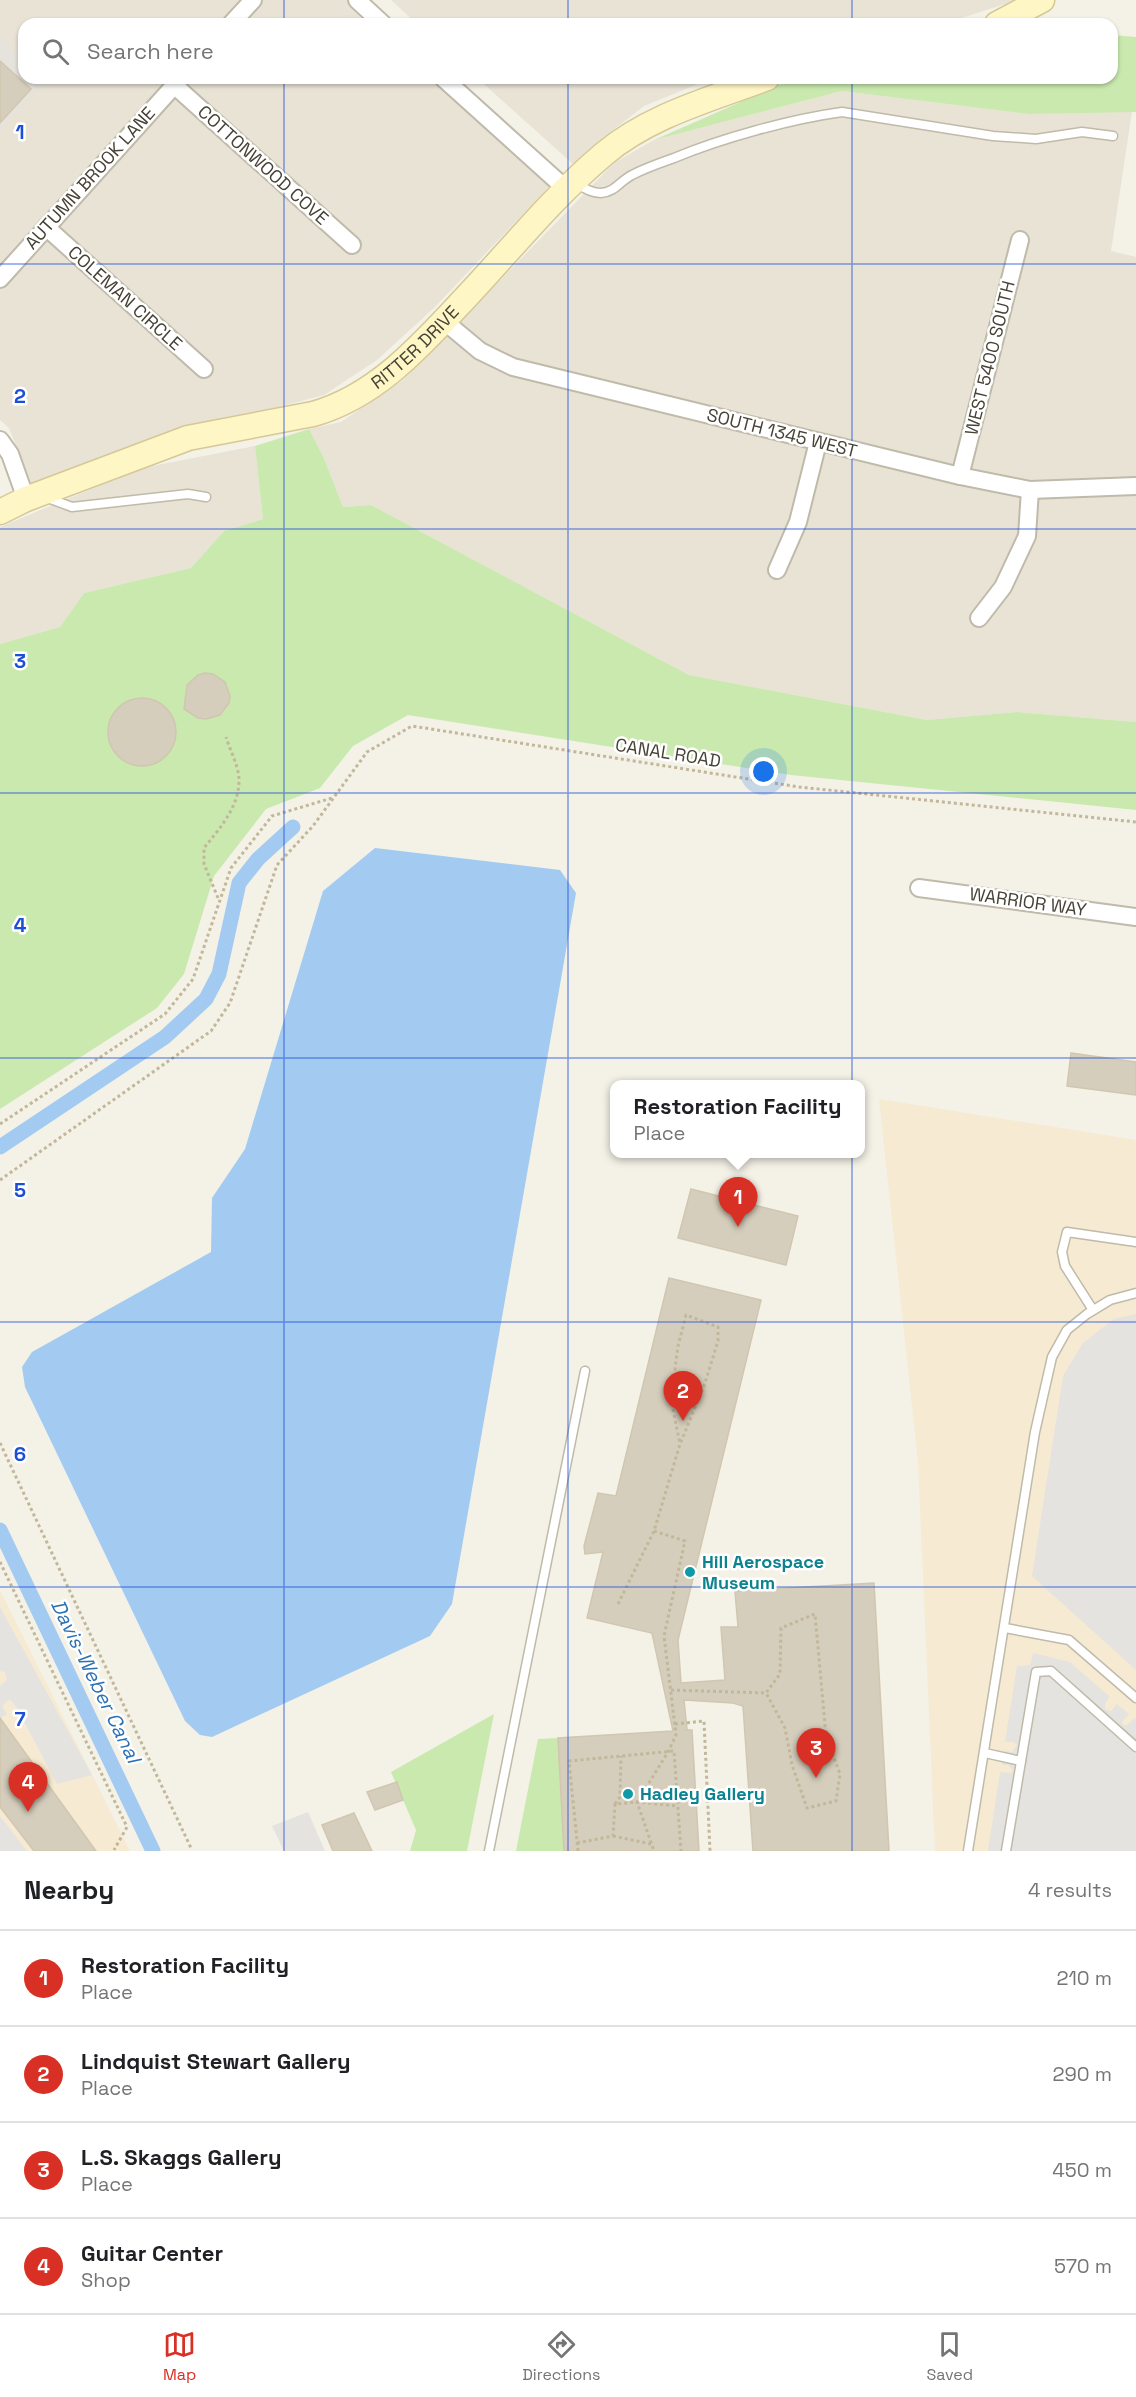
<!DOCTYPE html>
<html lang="en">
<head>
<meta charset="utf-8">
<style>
	:root { --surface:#fff; --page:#f2f2f2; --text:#202124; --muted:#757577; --line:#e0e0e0; --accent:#d93025 }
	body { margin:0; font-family:"Space Grotesk",sans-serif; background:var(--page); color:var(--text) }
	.you { position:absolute; left:764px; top:772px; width:21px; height:21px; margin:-15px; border:4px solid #fff; border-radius:50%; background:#1a73e8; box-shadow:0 0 0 9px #1a73e833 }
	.badge { display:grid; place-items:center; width:39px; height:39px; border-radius:50%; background:var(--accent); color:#fff; font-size:20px; font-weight:700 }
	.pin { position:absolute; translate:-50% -50px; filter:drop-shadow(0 2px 3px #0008) }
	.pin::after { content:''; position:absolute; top:32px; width:21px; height:18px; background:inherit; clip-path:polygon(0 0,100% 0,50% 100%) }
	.popup { position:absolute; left:610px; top:1080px; width:255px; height:78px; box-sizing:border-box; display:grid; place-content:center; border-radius:12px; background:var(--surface); filter:drop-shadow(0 2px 4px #0005); font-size:20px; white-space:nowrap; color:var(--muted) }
	.popup b { font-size:22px; color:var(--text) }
	.popup::after { content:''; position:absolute; left:50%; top:100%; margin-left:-12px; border:12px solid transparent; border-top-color:var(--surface) }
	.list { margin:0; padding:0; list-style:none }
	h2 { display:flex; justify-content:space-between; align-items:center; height:78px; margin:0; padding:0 24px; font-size:26px }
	h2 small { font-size:20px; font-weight:400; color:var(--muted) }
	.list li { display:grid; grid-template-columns:39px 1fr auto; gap:18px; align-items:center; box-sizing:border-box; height:96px; padding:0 24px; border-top:2px solid var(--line) }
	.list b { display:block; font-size:22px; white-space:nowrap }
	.list p { margin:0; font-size:20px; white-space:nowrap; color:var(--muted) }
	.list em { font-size:20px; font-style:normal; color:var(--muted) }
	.icon { flex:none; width:33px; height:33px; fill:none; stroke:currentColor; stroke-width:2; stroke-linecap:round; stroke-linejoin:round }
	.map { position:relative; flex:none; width:1136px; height:1851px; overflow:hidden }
	.search { position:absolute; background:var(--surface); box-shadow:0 2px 4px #0004; left:18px; right:18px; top:18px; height:66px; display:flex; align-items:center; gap:15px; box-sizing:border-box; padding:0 21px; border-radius:18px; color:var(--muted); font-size:22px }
	.sheet { height:462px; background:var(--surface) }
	nav { display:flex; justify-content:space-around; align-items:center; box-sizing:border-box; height:84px; border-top:2px solid var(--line); background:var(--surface); font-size:16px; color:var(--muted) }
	nav a { display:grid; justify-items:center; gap:3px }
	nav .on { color:var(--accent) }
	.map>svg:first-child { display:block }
	.residential { fill:#e8e3d5 }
	.commercial { fill:#f6ead2 }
	.industrial { fill:#e6e2dc }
	.green { fill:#cae9af }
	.parking { fill:#e5e3df }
	.water { fill:#a3cbf1 }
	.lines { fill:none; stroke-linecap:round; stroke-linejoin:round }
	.canal { stroke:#a3cbf1; stroke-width:15 }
	.building { fill:#d6cebc; stroke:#d1c6af; stroke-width:1.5 }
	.lane-casing { stroke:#bfbaa9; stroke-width:11 }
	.street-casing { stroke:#bfbaa9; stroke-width:20 }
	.secondary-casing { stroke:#d5c896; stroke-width:27 }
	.path { stroke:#c2b79a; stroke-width:3; stroke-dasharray:3 3; stroke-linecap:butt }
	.lane { stroke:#fff; stroke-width:8 }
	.street { stroke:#fff; stroke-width:16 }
	.secondary { stroke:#fff6c6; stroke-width:24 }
	.grid { fill:none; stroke:#1d4ed8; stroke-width:1.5; stroke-opacity:0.55 }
	.culture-dot { fill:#0f9aa8; stroke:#fff; stroke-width:2 }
	.labels { text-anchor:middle; stroke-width:5; stroke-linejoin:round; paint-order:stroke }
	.street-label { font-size:18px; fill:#474236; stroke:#fff }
	.culture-label { font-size:18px; font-weight:bold; fill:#0d838f; stroke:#fff; text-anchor:start }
	.water-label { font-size:20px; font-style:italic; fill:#2d71b5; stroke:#fff }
	.grid-label { font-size:20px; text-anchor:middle; font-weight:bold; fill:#1d4ed8; stroke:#fff; stroke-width:5; stroke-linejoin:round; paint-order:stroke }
</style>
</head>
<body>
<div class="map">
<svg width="1136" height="1851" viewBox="0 0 1136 1851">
	<rect width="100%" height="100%" fill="#f4f1e7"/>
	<g class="residential">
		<path d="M0 0H358L385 24H24V60L0 38Z"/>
		<path d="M391 0H1018L949 22 933 24H417Z"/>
		<path d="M43 78H445L557 178 434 308 377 360 324 395 128 447 34 491 9 428 0 420V130L44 80Z"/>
		<path d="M477 78H713L644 106 595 144 573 164Z"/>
		<path d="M842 91 1028 114 1132 111 1111 251 1136 257V722L1017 712 927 720 689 675 371 505 343 507 323 456 309 429 341 422 403 380 614 163 654 140Z"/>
		<path d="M255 446 263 519 224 531 191 568 84 593 60 627 0 644V527L142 468Z"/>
	</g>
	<g class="commercial">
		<path d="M879 1099 1136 1140V1851H935L918 1462Z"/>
		<path d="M0 1590 130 1851H0Z"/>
	</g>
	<path class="industrial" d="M0 38 24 60V78L45 80 0 130Z"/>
	<g class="green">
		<path d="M1112 35 1136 37V112L1028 114 842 91 654 140 795 78H1112Z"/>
		<path d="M309 429 323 456 343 507 371 505 689 675 927 720 1017 712 1136 722V810L791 775 408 715 353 746 320 788 266 809 214 876 184 974 157 1008 0 1109V644L60 627 84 593 191 568 224 531 263 519 255 446Z"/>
		<path d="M494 1714 467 1851H410L416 1830 391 1772Z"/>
		<path d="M558 1738 564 1851H516L538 1739Z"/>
	</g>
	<g class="parking">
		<path d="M1136 1314V1670L1032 1576 1063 1376 1083 1343 1114 1319Z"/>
		<path d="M0 1607 92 1775 57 1784 17 1708 10 1699 2 1706 7 1714 0 1719V1686L7 1680 5 1672 0 1671Z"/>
		<path d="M1033 1653 1070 1662 1110 1697 1105 1703V1709L1111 1711 1117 1704 1129 1714 1122 1722 1123 1725H1127L1135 1718 1136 1719V1851H988L1000 1772 1011 1773 1013 1770 1008 1765H1002L1004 1750 1012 1752 1017 1745 1014 1742H1005L1017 1666 1030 1665Z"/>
		<path d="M308 1812 325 1851H284L272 1826Z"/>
		<path d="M0 1816 27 1851H0Z"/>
	</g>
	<path class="water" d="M375 848 560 870 576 893 452 1604 430 1636 212 1737 200 1735 185 1721 25 1387 22 1367 32 1352 211 1252 212 1198 245 1149 323 891Z"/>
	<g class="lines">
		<g class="canal">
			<path d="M0 1147 165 1037 206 999 219 974 239 883 258 859 293 827"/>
			<path d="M0 1530 153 1851"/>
		</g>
	</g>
	<g class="building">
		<path d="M0 61 31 89 0 123Z"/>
		<path d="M205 673 213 674 225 682 230 696 229 703 220 715 206 719 198 718 184 709 187 685 198 675Z"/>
		<circle cx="142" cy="732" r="34"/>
		<path d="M1071 1053 1136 1062V1095L1067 1086Z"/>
		<path d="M691 1189 798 1216 786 1265 678 1238Z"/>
		<path d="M669 1278 761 1300 678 1640 681 1683 725 1680 721 1627H738L735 1591 874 1583 889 1851H753L743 1706 733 1703 684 1700 687 1730H692L699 1851H564L558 1738 673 1731 652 1633 587 1618 603 1552 585 1554 584 1546 598 1493 616 1496Z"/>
		<path d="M0 1718 96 1851H34L0 1807Z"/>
		<path d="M397 1782 403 1800 375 1810 367 1792Z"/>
		<path d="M354 1813 372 1851H333L322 1825Z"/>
	</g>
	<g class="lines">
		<defs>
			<g id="lane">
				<path d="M576 183C583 188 592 193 601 193 615 192 620 181 632 175 645 168 660 163 674 158 722 138 791 119 842 112L993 136 1036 139 1082 132 1113 136"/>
				<path d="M45 497 72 507 188 494 206 497"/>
				<path d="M1093 1310 1065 1266 1062 1252 1067 1232 1136 1242"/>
				<path d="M1005 1628 1069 1640 1136 1698"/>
				<path d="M985 1753 1021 1761"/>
				<path d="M489 1851 585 1371"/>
				<path d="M968 1851 1035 1432 1052 1357 1067 1330 1087 1314 1110 1300 1136 1293"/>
				<path d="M1006 1851 1036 1672 1051 1671 1136 1747"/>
			</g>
			<g id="street">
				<path d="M357 0 383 24"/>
				<path d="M231 24 253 0"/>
				<path d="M443 78 566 189"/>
				<path d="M174 85 352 245"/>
				<path d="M46 227 204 369"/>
				<path d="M0 279 181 78"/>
				<path d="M444 321 480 351 513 367 960 476 1030 490 1136 486"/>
				<path d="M0 440 10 454 26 499"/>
				<path d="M960 476 1020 240"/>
				<path d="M777 570 798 522 818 442"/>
				<path d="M979 618 1003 587 1027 536 1030 490"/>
				<path d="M919 888 1136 917"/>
			</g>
			<g id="secondary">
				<path d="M997 24 1042 0"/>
				<path id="s1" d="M0 512 26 499 188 438 313 414C378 396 424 342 469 294 513 247 554 196 604 154 650 115 712 99 767 78"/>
			</g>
		</defs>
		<use href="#lane" class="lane-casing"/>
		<use href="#street" class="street-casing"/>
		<use href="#secondary" class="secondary-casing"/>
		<g class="path">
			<path d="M218 898 204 864V848C220 828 240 806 239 778 238 765 230 750 226 737"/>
			<path d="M0 1124 165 1014 193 979 231 868 272 816 332 798"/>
			<path d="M0 1180 211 1031 230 1003 277 865 313 826 367 752 412 726 799 787 1136 822"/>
			<path d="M0 1443 191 1848"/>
			<path d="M654 1531 685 1541 664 1636 676 1735 668 1752 637 1802 654 1851"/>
			<path d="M0 1562 127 1827 114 1850"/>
			<path d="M618 1604 654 1531 680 1444 704 1386 718 1341V1327L686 1315 678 1346 671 1400 680 1444"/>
			<path d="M671 1690 766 1693 780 1674 781 1628 815 1614 826 1736 840 1774 836 1801 807 1808 792 1765 785 1728 766 1693"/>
			<path d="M675 1724 704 1721 710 1851"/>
			<path d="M615 1804 620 1797 621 1756"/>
			<path d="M613 1836 651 1844"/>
			<path d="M577 1843 613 1836 615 1804 637 1802 678 1806"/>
			<path d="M578 1851 569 1761 674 1751 681 1851"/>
		</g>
		<use href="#lane" class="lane"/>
		<use href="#street" class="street"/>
		<use href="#secondary" class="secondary"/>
	</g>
	<path class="grid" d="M284 0V24M568 0V24M852 0V24M284 78V1851M568 78V1851M852 78V1851M0 264H1136M0 529H1136M0 793H1136M0 1058H1136M0 1322H1136M0 1587H1136"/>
	<g class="culture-dot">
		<circle cx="690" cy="1572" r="6"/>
		<circle cx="628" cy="1794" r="6"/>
	</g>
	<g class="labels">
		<g class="street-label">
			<text transform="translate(263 165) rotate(42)" y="6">COTTONWOOD COVE</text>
			<text transform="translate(90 178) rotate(-48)" y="6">AUTUMN BROOK LANE</text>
			<text transform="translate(125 298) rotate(42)" y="6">COLEMAN CIRCLE</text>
			<text dy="6" stroke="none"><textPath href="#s1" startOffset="453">RITTER DRIVE</textPath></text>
			<text transform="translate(990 358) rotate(-76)" y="6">WEST 5400 SOUTH</text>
			<text transform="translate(782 433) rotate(14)" y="6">SOUTH 1345 WEST</text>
			<text transform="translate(668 753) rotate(9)" y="6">CANAL ROAD</text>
			<text transform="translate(1028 902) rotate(8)" y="6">WARRIOR WAY</text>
		</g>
		<g class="culture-label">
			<text x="702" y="1568">Hill Aerospace<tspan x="702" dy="21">Museum</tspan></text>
			<text x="640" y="1800">Hadley Gallery</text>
		</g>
		<g class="water-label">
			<text transform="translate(96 1681) rotate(64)" y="7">Davis-Weber Canal</text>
		</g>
	</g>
	<g class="grid-label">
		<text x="20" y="139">1</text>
		<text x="20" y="403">2</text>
		<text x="20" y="668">3</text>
		<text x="20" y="932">4</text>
		<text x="20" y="1197">5</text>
		<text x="20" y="1461">6</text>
		<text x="20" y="1726">7</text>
	</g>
</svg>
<div class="you"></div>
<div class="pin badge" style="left:738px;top:1227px">1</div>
<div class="popup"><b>Restoration Facility</b>Place</div>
<div class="pin badge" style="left:683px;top:1421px">2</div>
<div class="pin badge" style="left:816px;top:1778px">3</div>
<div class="pin badge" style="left:28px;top:1812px">4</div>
<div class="search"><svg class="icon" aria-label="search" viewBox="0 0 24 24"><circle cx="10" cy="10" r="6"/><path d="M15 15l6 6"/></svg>Search here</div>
</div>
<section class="sheet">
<h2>Nearby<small>4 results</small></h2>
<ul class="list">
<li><span class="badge">1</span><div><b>Restoration Facility</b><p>Place</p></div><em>210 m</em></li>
<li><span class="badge">2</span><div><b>Lindquist Stewart Gallery</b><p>Place</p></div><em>290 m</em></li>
<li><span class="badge">3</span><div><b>L.S. Skaggs Gallery</b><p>Place</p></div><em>450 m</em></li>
<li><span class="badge">4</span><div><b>Guitar Center</b><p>Shop</p></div><em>570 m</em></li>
</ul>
</section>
<nav>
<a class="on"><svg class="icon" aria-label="map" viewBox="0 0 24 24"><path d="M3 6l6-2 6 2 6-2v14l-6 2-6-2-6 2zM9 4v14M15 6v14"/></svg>Map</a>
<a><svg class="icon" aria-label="directions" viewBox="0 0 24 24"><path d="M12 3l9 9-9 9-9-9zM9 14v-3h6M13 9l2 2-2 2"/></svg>Directions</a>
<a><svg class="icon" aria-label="saved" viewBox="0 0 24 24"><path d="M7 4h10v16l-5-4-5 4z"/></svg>Saved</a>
</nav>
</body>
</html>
